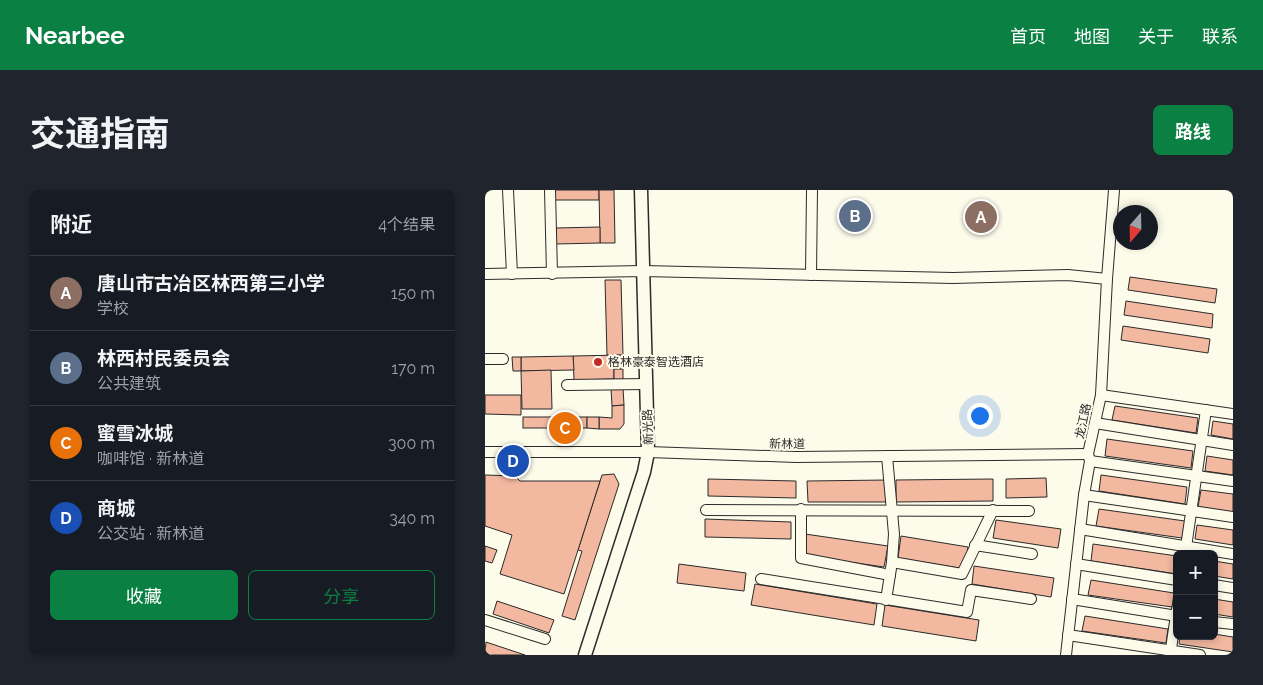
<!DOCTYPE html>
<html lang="zh">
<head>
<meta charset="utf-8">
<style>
	:root { --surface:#171b24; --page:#20242c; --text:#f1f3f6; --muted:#9ea1a6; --line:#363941; --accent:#0b8043 }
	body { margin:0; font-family:Raleway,"Noto Sans SC",sans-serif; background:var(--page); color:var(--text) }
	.controls { position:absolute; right:15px; bottom:15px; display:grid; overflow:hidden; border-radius:8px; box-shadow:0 2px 8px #0003 }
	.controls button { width:45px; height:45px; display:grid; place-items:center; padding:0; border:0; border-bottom:1px solid var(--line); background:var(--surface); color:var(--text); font:25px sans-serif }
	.compass { position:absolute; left:628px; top:15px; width:45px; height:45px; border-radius:50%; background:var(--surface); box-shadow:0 2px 8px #0003; rotate:200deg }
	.you { position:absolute; left:494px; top:225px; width:18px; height:18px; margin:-12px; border:4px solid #fff; border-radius:50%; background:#1a73e8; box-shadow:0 0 0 8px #1a73e833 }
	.badge { display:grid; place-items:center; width:32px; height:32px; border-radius:50%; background:var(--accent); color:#fff; font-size:16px; font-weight:700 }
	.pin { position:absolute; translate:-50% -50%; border:2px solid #fff; box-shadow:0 1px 5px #0006 }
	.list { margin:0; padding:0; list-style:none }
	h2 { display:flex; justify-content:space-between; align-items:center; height:65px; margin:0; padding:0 20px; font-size:21px }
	h2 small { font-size:16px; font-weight:400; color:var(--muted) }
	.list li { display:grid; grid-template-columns:32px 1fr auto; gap:15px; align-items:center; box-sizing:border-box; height:75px; padding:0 20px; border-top:1px solid var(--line) }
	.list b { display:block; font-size:19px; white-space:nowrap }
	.list p { margin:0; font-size:16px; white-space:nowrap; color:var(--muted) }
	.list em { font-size:16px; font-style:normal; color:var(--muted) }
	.actions { display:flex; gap:10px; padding:15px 20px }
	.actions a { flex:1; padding:11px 0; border:1px solid var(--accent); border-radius:8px; text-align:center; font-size:18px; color:var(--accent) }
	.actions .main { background:var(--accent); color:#fff }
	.map { position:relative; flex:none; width:748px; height:465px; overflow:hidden; border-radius:8px }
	header { display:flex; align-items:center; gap:30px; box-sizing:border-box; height:70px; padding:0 25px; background:var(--accent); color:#fff }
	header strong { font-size:24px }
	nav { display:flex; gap:28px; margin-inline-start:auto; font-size:18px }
	.intro { display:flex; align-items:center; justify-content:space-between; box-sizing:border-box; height:120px; padding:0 30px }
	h1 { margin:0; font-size:35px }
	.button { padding:12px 22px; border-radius:8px; background:var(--accent); color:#fff; font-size:18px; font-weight:700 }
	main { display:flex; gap:30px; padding:0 30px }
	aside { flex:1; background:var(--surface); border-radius:8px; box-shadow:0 2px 8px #0003 }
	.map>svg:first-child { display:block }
	.building { fill:#f2b8a0; stroke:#2b2b2b }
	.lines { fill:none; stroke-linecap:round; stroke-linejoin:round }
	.minor-casing { stroke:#2b2b2b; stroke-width:12 }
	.major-casing { stroke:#2b2b2b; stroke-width:15 }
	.minor { stroke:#fdfbea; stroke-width:10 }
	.major { stroke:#fdfbea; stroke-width:12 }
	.poi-dot { fill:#c62828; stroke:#fdfbea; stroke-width:2 }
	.labels { text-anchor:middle; stroke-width:4; stroke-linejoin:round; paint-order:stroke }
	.poi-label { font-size:12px; fill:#2b2b2b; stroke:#fdfbea; text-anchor:start }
	.street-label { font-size:12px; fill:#2b2b2b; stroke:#fdfbea }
</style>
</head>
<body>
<header>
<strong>Nearbee</strong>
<nav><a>首页</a><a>地图</a><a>关于</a><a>联系</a></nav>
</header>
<div class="intro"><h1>交通指南</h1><a class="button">路线</a></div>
<main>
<aside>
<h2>附近<small>4个结果</small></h2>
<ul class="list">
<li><span class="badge" style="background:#8d6e63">A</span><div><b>唐山市古冶区林西第三小学</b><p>学校</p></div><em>150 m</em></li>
<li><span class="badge" style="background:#5c6f8a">B</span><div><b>林西村民委员会</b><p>公共建筑</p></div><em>170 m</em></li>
<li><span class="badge" style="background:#e8710a">C</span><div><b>蜜雪冰城</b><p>咖啡馆 · 新林道</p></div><em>300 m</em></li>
<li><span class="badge" style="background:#1a4fb4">D</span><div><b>商城</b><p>公交站 · 新林道</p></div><em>340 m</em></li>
</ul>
<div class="actions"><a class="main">收藏</a><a>分享</a></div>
</aside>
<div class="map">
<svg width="748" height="465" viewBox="0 0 748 465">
	<rect width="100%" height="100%" fill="#fdfbea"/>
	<g class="building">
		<rect x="70" y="0" width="44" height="10"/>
		<path d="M114 0H129L130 53H115Z"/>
		<path d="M115 37V53L71 54V38Z"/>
		<path d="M645 87 732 99 730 113 643 100Z"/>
		<path d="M120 90H136L138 165H122Z"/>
		<path d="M641 111 728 124 727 138 639 125Z"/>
		<path d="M638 136 725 149 723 163 636 150Z"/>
		<path d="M138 165V179H129V189L89 190 88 166Z"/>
		<path d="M88 166 89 180 36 181V167Z"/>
		<path d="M27 167H36V181H28Z"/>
		<rect x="129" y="179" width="9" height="14"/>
		<path d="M66 180 67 219H37L36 181Z"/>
		<path d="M126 198H138L139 215 127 216Z"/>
		<path d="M0 205H36V225L0 224Z"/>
		<path d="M139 215V234L135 239H114V227L127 228V216Z"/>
		<path d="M630 216 713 228 711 243 627 230Z"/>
		<rect x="38" y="227" width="64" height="11"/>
		<path d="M102 227H114V239L102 238Z"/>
		<path d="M728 231 748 234V249L726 245Z"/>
		<path d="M622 249 708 261 706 278 620 266Z"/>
		<path d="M722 266 748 270V285L720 281Z"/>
		<path d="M129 284 134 294 90 430 77 426 97 361 93 360 117 285Z"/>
		<path d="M0 285 30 286 35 291H115L79 404 15 384 27 345 0 336Z"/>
		<path d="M616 285 702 297 700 314 614 301Z"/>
		<path d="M561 288 562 307 521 308V289Z"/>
		<path d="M223 289 311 291V308L223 306Z"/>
		<path d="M508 289V311L411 312V290Z"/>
		<path d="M402 290V312H323L322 291Z"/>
		<path d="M716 300 748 304V322L713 317Z"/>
		<path d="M614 319 700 331 697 348 611 336Z"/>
		<path d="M220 329 306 332V349L220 347Z"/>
		<path d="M511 330 576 339 573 358 508 348Z"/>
		<path d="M712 335 748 340V355L710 349Z"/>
		<path d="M320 344 403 356 399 377 316 365Z"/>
		<path d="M416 346 483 357 480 379 413 368Z"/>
		<path d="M608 354 692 366V384L606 371Z"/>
		<path d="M0 356 12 360 7 373 0 371Z"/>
		<path d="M729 371 748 374V389L729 386Z"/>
		<path d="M194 374 261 383 259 401 192 393Z"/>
		<path d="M489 376 569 388 566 407 487 394Z"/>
		<path d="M606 390 689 403 687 417 603 405Z"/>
		<path d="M270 394 392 414 389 435 266 415Z"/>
		<path d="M729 409 748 412V427L729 424Z"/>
		<path d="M12 411 69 430 64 443 8 424Z"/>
		<path d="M400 415 494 430 491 451 397 436Z"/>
		<path d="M600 426 683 439 681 453 597 441Z"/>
		<path d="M729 444 748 447V462L694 454 695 446H729Z"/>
		<path d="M1 452 40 465H0Z"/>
	</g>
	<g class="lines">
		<defs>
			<g id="minor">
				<path d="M23 0 27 84"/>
				<path d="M65 0 67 84"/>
				<path d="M0 84 158 81 468 88 583 85 622 89"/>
				<path d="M326 85 327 0"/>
				<path d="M0 169H18"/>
				<path d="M82 195 161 194"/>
				<path d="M616 205 748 224"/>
				<path d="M610 233 748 255"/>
				<path d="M0 262H163L311 267 603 264"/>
				<path d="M605 271 748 291"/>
				<path d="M599 305 748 327"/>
				<path d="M316 319V368L405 385"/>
				<path d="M221 320 544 321"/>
				<path d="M595 339 748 364"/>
				<path d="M490 355 547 364"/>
				<path d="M700 364 721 220"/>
				<path d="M407 372 477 384 508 320"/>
				<path d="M591 374 692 390"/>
				<path d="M276 389 482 422 486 400 546 409"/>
				<path d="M729 395 748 398"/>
				<path d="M587 409 692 426"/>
				<path d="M401 410 407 372 409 344 402 266"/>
				<path d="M0 430 60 449"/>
				<path d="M729 432 748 434"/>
				<path d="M583 445 715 465"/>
				<path d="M581 465 599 305 605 271 603 264 616 205 622 89 629 0"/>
				<path d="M685 465 692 419"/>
			</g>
			<path id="major" d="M100 465 159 282 163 262 156 0"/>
		</defs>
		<use href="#minor" class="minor-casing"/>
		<use href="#major" class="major-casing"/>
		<use href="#minor" class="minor"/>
		<use href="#major" class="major"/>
	</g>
	<circle class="poi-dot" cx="113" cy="172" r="5"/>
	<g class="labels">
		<g class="poi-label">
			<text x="123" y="176">格林豪泰智选酒店</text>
		</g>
		<g class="street-label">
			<text transform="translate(598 231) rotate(-78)" y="4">龙江路</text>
			<text transform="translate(163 237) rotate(-92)" y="4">新光路</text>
			<text transform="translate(302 254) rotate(1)" y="4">新林道</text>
		</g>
	</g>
</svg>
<div class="controls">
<button>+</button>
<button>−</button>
</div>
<svg class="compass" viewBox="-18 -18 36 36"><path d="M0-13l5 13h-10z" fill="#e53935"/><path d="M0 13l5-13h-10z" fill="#9ea1a6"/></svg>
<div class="you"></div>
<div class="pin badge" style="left:496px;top:27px;background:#8d6e63">A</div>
<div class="pin badge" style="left:370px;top:26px;background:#5c6f8a">B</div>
<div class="pin badge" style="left:80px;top:238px;background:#e8710a">C</div>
<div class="pin badge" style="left:28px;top:271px;background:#1a4fb4">D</div>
</div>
</main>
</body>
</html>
